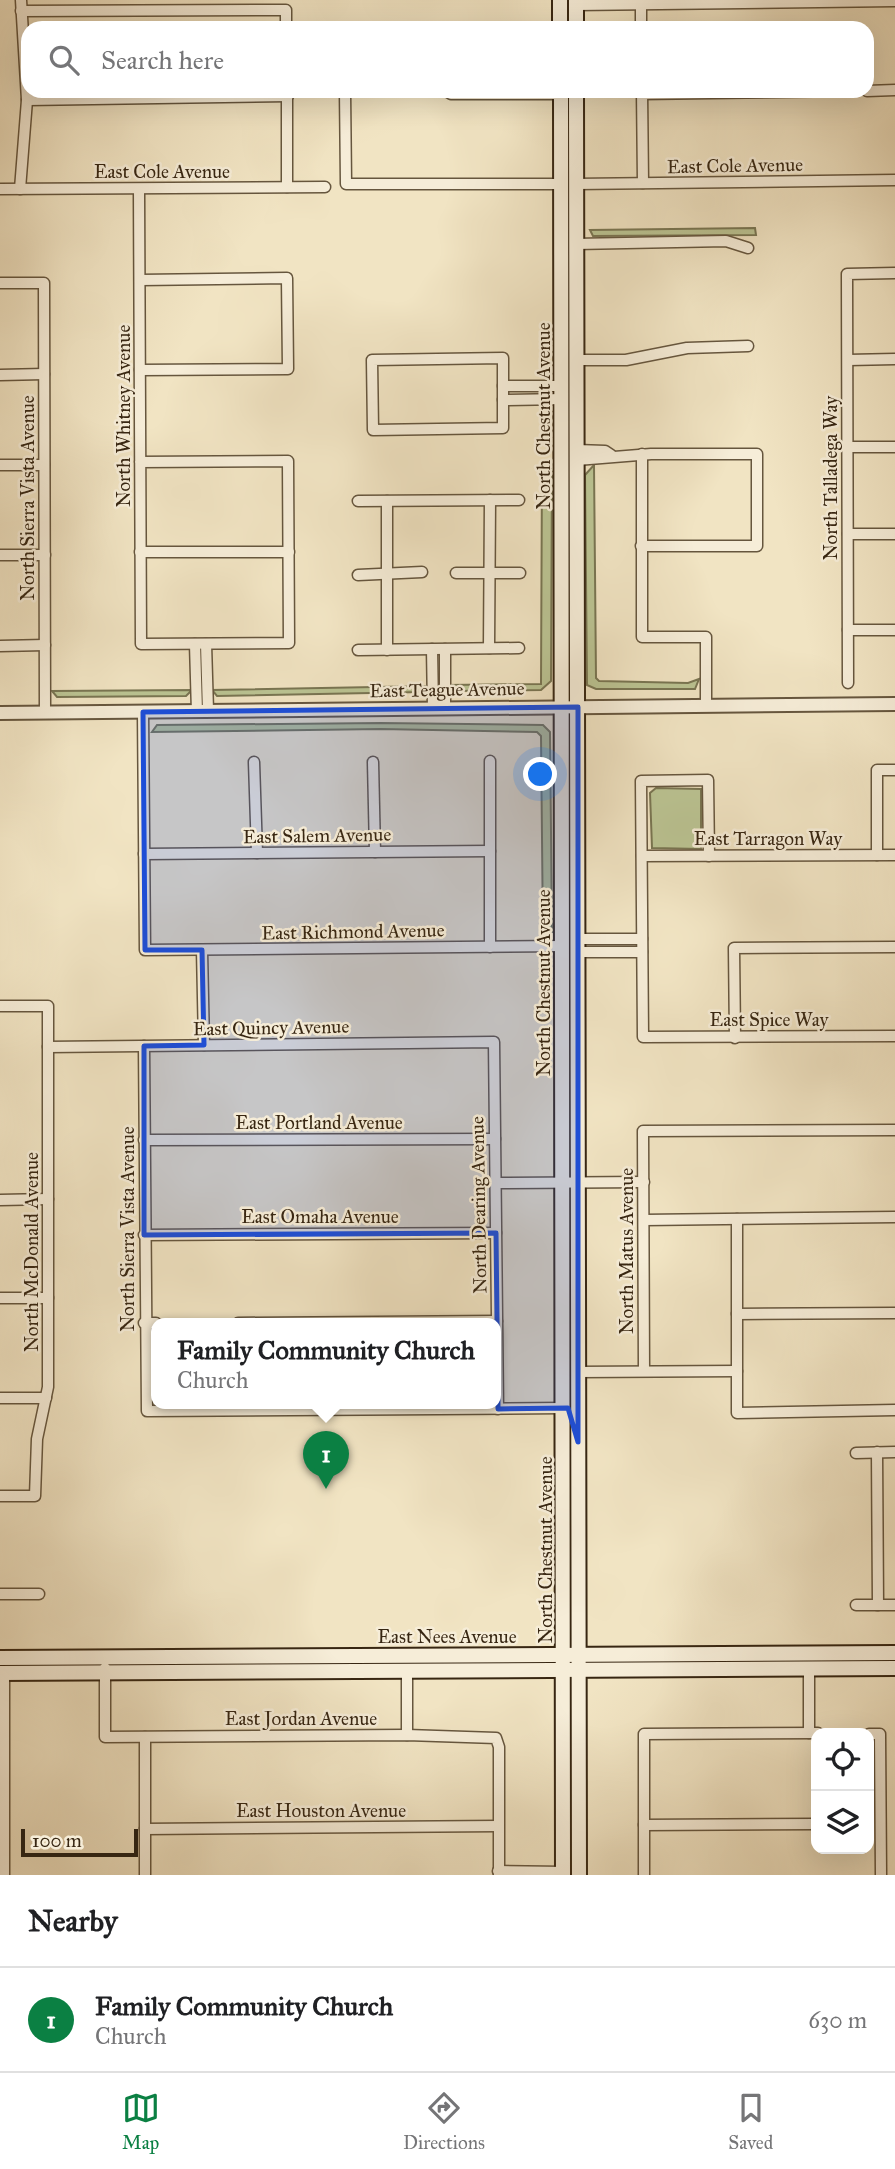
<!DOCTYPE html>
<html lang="en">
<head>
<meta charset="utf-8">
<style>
	:root { --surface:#fff; --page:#f6f6f6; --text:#202124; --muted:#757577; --line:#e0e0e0; --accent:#0b8043 }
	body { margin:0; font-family:"IM FELL Great Primer",serif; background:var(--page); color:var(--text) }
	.controls { position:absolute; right:21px; bottom:21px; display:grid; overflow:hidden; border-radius:14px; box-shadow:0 7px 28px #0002 }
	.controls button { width:63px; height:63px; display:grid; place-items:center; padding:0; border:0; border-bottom:2px solid var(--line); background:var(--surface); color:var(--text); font:35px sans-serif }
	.scale { position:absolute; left:21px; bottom:18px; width:117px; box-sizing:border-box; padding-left:7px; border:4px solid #372612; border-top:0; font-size:19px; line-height:24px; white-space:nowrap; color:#372612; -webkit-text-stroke:5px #f6edd8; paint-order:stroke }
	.you { position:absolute; left:541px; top:775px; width:24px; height:24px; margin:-18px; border:5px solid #fff; border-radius:50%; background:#1a73e8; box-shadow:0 0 0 10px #1a73e833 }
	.badge { display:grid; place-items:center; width:46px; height:46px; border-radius:50%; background:var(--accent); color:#fff; font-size:23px; font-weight:700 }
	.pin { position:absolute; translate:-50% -58px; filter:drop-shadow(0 2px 4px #0008) }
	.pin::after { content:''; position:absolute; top:37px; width:24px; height:21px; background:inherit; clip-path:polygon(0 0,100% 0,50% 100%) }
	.popup { position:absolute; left:151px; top:1318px; width:350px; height:91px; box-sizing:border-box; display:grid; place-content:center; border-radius:14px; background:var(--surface); filter:drop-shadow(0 2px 5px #0005); font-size:23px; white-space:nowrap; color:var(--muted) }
	.popup b { font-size:26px; color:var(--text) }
	.popup::after { content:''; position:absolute; left:50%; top:100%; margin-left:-14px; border:14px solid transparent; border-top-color:var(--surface) }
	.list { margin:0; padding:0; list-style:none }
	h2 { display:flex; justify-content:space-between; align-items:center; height:91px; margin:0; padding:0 28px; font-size:30px }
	h2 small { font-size:23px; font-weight:400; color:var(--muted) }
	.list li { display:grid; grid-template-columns:46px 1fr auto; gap:21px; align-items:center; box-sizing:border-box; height:105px; padding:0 28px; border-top:2px solid var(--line) }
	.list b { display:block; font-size:26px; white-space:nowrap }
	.list p { margin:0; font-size:23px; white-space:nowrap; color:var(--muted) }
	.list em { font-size:23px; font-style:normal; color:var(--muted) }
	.icon { flex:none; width:38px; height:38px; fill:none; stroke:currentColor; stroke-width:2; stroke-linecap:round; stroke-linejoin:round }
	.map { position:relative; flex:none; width:895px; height:1875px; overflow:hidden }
	.search { position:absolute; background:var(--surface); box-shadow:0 7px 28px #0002; left:21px; right:21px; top:21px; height:77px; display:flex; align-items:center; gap:18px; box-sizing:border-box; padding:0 24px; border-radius:21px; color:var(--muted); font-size:26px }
	.sheet { height:196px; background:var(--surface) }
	nav { display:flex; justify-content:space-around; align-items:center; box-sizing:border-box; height:98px; border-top:2px solid var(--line); background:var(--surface); font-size:19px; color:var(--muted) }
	nav a { display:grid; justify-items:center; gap:4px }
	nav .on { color:var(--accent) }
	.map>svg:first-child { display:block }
	.green { fill:#bbc493; stroke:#797552; stroke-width:2 }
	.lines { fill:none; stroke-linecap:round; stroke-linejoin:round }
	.minor-casing { stroke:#66563e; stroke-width:13 }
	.tertiary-casing { stroke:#66563e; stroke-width:16 }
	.secondary-casing { stroke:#372612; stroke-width:18 }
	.minor { stroke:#f6edd8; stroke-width:10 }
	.tertiary { stroke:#f6edd8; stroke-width:12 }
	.secondary { stroke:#f6edd8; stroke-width:14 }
	.marked { fill:#1d4ed8; fill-opacity:0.2; stroke:#1d4ed8; stroke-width:5; stroke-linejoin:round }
	.labels { text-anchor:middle; stroke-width:5; stroke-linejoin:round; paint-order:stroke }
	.street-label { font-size:19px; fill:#372612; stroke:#f6edd8 }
</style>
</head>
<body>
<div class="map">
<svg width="895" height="1875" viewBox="0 0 895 1875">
	<rect width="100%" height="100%" fill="#f1e4c3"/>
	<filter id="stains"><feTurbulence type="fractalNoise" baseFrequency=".00286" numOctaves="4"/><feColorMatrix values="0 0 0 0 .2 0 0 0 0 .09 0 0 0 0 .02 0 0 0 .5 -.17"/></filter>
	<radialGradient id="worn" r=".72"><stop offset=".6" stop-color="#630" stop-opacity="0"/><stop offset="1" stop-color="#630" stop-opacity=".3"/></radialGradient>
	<g class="green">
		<path d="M755 228 756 235 593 236 590 230Z"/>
		<path d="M542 464H552L551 681 541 690 455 691 449 685 541 684Z"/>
		<path d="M594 465 596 678 599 681 688 683 699 679 695 689H596L587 685 585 475Z"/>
		<path d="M428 686 423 692 217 696 212 690Z"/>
		<path d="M192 690 186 696 57 697 52 691Z"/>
		<path d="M381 723 543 725 550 732 552 932 543 939 541 736 537 732 381 729 152 732 157 725Z"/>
		<path d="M656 788 701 789V849L652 848 650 793Z"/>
	</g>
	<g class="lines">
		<defs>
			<g id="minor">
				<path d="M641 4V28"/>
				<path d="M576 5 895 1"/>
				<path d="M21 11 286 10V28"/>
				<path d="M345 91 346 184H561"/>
				<path d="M446 91 451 94H561"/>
				<path d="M642 91 643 183"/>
				<path d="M867 91 895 90"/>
				<path d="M642 94 848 91"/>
				<path d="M27 100 288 96"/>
				<path d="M576 184 895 180"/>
				<path d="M287 187V91"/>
				<path d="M0 189 325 187"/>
				<path d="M20 189 27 100 21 0"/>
				<path d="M139 189 141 644 289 643 288 461 140 462"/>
				<path d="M576 244 726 241 748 248"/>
				<path d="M140 280 287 278 288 369 140 370"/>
				<path d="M0 283H44L45 712"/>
				<path d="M503 358V428L373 430 372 360Z"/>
				<path d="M577 360H626L687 348 748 346"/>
				<path d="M848 360 895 359"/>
				<path d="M0 375 44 374"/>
				<path d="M503 386H563"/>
				<path d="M503 400 563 399"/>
				<path d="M848 447H895"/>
				<path d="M577 450 605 451 611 455"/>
				<path d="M642 454V637H706V706"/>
				<path d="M577 460 651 454H757V546H641"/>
				<path d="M0 465H44"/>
				<path d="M358 501 519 500"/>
				<path d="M387 501V650"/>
				<path d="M848 534H895"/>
				<path d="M140 552H289"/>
				<path d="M0 555H45"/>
				<path d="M456 573H520"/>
				<path d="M358 575 422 572"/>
				<path d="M848 630H895"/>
				<path d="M195 644 197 712"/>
				<path d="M206 644 208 711"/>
				<path d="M0 646 45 645"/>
				<path d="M489 648 490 500"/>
				<path d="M432 649 433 708"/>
				<path d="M445 649V708"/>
				<path d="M358 650 519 648"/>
				<path d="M848 683 847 274 895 273"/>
				<path d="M143 712 145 950 562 946"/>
				<path d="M254 762 257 853"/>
				<path d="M373 762 375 852"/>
				<path d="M144 854 490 851"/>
				<path d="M877 855V770H895"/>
				<path d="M642 856 895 855"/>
				<path d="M709 856 708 780 641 781 643 1037 895 1036"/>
				<path d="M579 939H642"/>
				<path d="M490 947V761"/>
				<path d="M202 950 204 1045"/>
				<path d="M579 952H642"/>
				<path d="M0 1006H48V1387L37 1439 35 1496H0"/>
				<path d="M735 1038 734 948 895 947"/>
				<path d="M144 1046 147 1411 563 1408"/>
				<path d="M48 1047 494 1042 498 1409"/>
				<path d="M144 1140 495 1139"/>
				<path d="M496 1183 644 1182"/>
				<path d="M0 1200 48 1199"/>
				<path d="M737 1219V1413L895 1410"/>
				<path d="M644 1220 895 1217"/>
				<path d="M144 1235 496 1233"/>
				<path d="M0 1298H48"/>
				<path d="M737 1314 895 1313"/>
				<path d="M144 1323H156"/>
				<path d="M238 1323 497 1321"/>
				<path d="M644 1371 643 1131 895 1130"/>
				<path d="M578 1372 737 1371"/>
				<path d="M0 1398H46"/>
				<path d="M877 1452 878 1605"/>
				<path d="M856 1453 895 1452"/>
				<path d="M0 1594H39"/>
				<path d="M856 1605H895"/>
				<path d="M105 1668V1737L407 1735 496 1738 499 1747V1875"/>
				<path d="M809 1668V1733"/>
				<path d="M407 1670V1735"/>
				<path d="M4 1673V1875"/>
				<path d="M869 1734H880L881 1875"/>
				<path d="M145 1737V1875"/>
				<path d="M644 1825 816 1824"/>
				<path d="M145 1829 498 1826"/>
				<path d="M498 1871 563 1872"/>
				<path d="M644 1875V1734L818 1733"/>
			</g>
			<path id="tertiary" d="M0 713 895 704"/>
			<g id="secondary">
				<path d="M560 0V28"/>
				<path d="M576 28V0"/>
				<path d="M561 91 563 1875"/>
				<path d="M576 91 579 1875"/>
				<path d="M0 1658 895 1653"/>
				<path d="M0 1673 895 1668"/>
			</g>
		</defs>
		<use href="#minor" class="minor-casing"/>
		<use href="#tertiary" class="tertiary-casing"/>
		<use href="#secondary" class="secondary-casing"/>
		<use href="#minor" class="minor"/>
		<use href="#tertiary" class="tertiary"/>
		<use href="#secondary" class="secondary"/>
	</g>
	<path class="marked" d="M578 707V1442L568 1408 498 1409 496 1233 144 1235V1046L204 1045 202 950H145L143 712Z"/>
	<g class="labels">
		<g class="street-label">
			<text transform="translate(735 165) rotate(-1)" y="7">East Cole Avenue</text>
			<text x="162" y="178">East Cole Avenue</text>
			<text transform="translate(123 416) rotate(-90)" y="7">North Whitney Avenue</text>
			<text transform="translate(543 416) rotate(-90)" y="7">North Chestnut Avenue</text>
			<text transform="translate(830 478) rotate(-90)" y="7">North Talladega Way</text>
			<text transform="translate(27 498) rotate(-90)" y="7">North Sierra Vista Avenue</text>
			<text transform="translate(447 689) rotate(-1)" y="7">East Teague Avenue</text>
			<text transform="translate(317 835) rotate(-1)" y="7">East Salem Avenue</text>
			<text x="768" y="845">East Tarragon Way</text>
			<text transform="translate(353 931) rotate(-1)" y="7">East Richmond Avenue</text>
			<text transform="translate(543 983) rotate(-90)" y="7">North Chestnut Avenue</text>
			<text x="769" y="1026">East Spice Way</text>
			<text transform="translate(271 1027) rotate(-1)" y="7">East Quincy Avenue</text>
			<text x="319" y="1129">East Portland Avenue</text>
			<text transform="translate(478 1205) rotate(-91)" y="7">North Dearing Avenue</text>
			<text x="320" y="1223">East Omaha Avenue</text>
			<text transform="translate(127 1229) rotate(-90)" y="7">North Sierra Vista Avenue</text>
			<text transform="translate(626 1251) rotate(-90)" y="7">North Matus Avenue</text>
			<text transform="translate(31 1252) rotate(-90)" y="7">North McDonald Avenue</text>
			<text transform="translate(545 1550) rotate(-90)" y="7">North Chestnut Avenue</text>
			<text x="447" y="1643">East Nees Avenue</text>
			<text x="301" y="1725">East Jordan Avenue</text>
			<text x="321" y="1817">East Houston Avenue</text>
		</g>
	</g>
	<rect width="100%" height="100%" filter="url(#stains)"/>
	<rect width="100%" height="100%" fill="url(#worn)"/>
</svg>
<div class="controls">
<button><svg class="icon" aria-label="locate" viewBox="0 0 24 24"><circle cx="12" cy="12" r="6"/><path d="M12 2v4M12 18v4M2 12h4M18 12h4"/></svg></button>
<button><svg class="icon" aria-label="layers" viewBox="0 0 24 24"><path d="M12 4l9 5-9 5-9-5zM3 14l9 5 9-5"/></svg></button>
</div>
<div class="scale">100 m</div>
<div class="you"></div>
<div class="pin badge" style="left:326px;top:1489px">1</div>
<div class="popup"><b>Family Community Church</b>Church</div>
<div class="search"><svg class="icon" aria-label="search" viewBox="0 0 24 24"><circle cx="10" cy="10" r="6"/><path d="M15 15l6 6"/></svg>Search here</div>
</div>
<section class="sheet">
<h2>Nearby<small></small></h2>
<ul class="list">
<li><span class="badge">1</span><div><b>Family Community Church</b><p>Church</p></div><em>630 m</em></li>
</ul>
</section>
<nav>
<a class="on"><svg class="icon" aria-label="map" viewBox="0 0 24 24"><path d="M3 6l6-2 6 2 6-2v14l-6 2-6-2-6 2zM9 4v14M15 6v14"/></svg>Map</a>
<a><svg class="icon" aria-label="directions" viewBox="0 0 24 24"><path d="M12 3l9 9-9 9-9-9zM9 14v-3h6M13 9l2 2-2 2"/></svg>Directions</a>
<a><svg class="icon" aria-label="saved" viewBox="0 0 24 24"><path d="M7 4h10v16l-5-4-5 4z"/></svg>Saved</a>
</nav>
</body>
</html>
